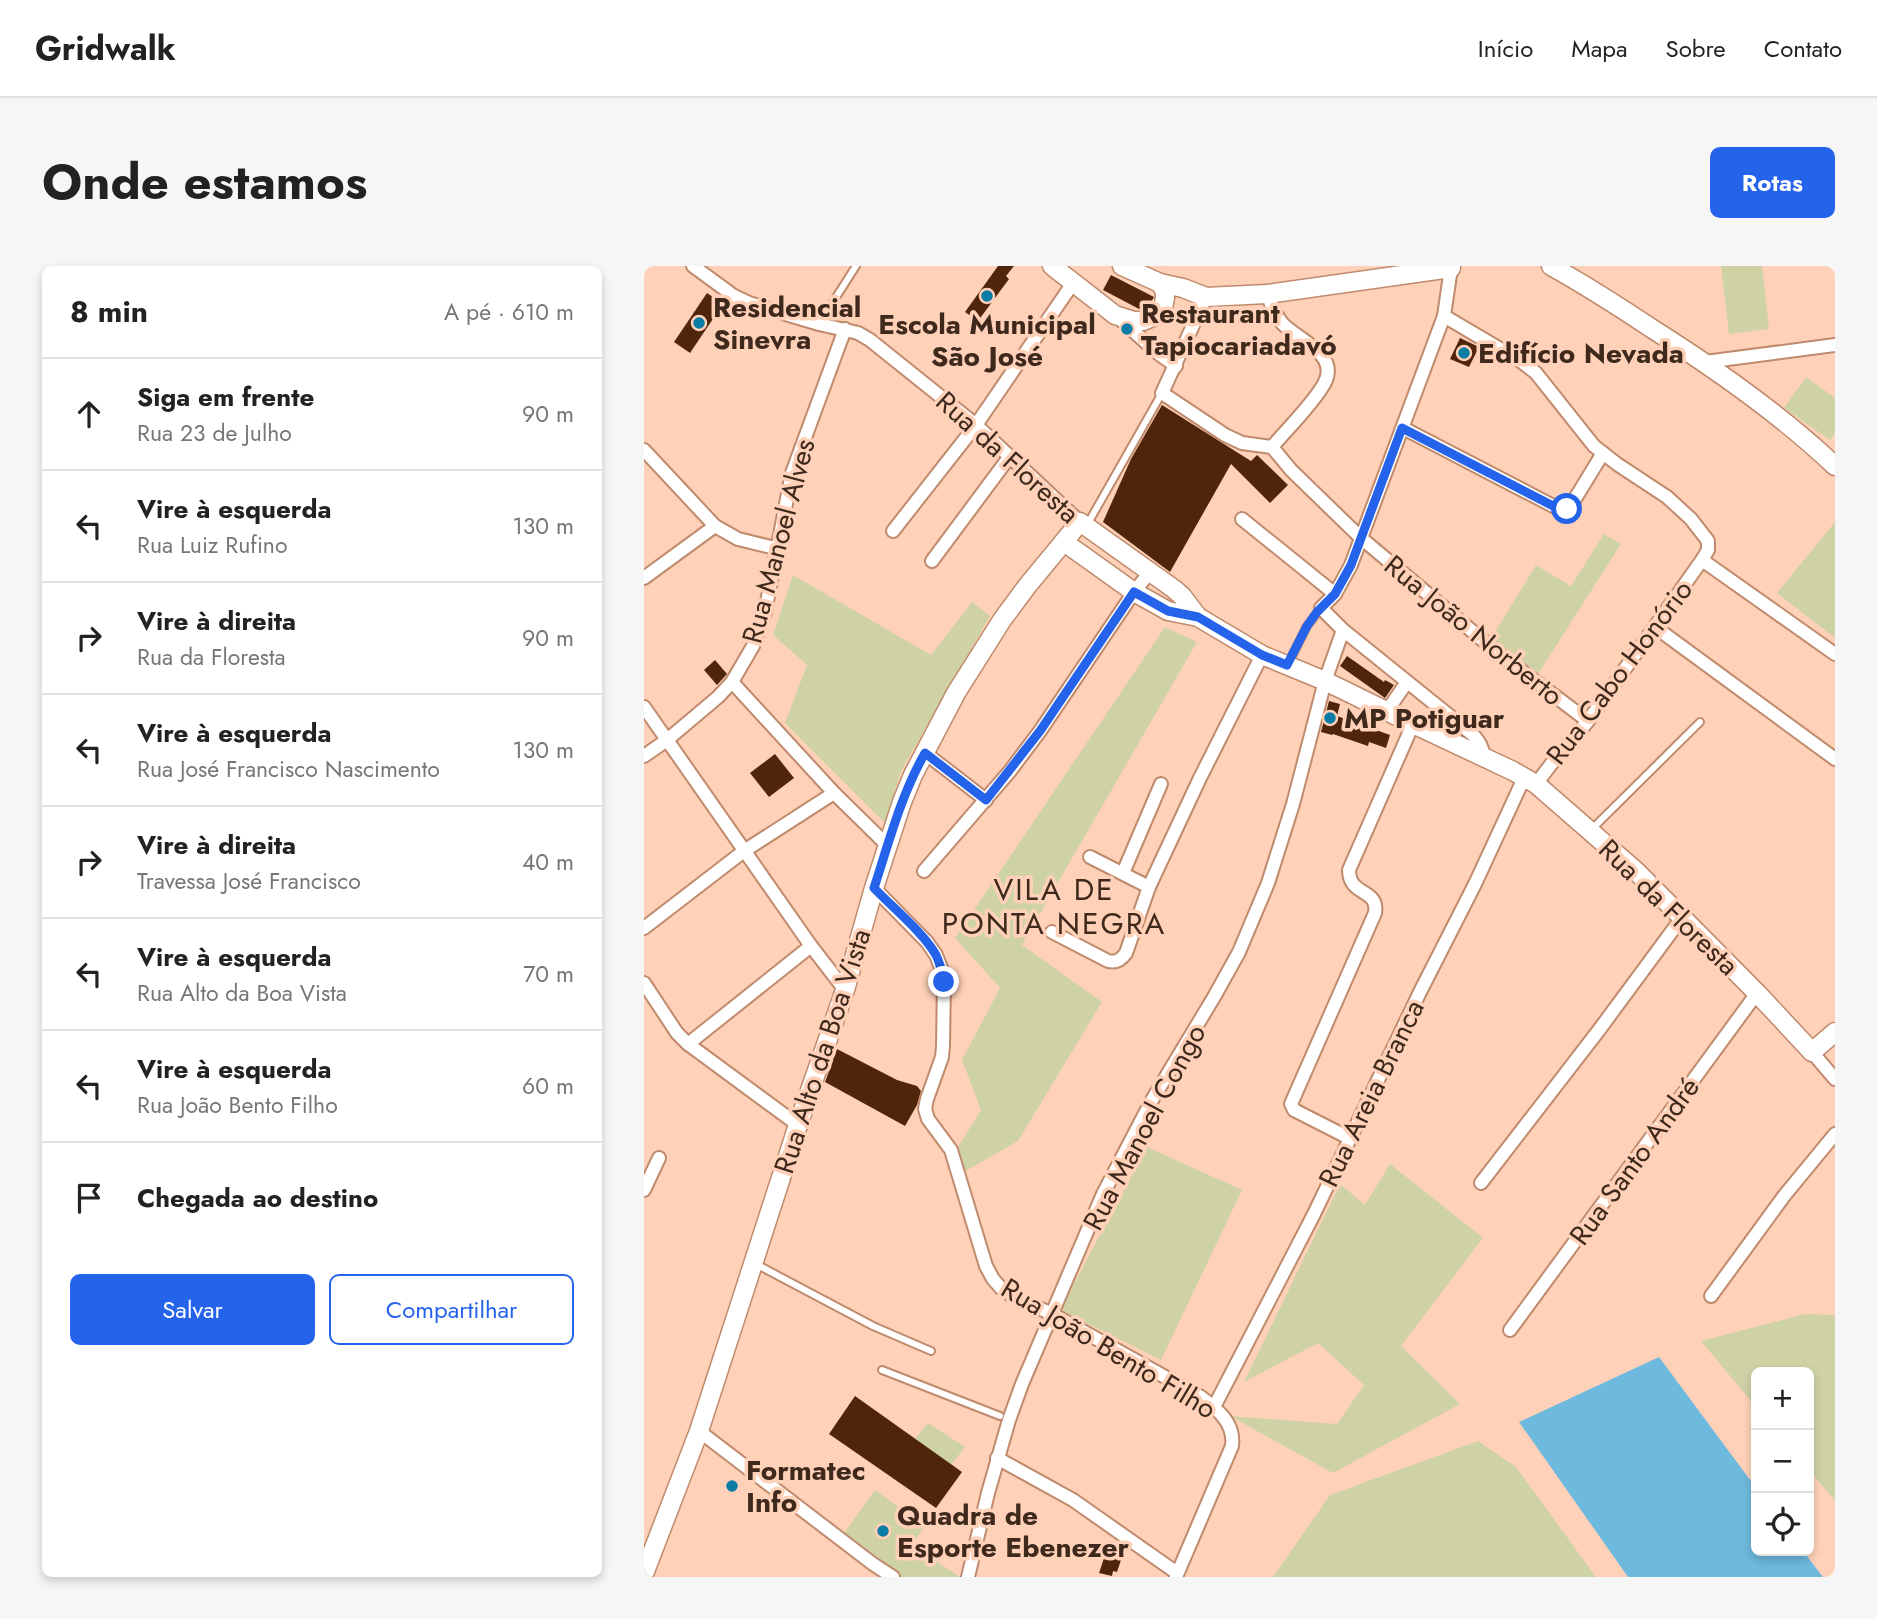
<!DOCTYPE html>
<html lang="pt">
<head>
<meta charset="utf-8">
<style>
	:root { --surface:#fff; --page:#f6f6f6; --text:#222; --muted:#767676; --line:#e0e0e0; --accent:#2563eb }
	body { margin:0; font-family:Jost,sans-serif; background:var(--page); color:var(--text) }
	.controls { position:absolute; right:21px; bottom:21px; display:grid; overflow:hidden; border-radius:10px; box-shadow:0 4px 10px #0003 }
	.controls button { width:63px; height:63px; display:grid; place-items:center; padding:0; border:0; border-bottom:2px solid var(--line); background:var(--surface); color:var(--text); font:35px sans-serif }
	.stop { position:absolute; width:21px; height:21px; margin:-16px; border:5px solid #2563eb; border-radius:50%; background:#fff }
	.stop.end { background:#2563eb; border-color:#fff; box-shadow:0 2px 7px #0008 }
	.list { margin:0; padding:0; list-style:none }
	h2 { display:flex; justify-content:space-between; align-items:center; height:91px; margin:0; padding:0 28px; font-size:30px }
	h2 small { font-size:23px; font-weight:400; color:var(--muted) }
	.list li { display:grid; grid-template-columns:46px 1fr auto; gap:21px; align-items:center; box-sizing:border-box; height:112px; padding:0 28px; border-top:2px solid var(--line) }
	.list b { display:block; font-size:26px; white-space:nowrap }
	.list p { margin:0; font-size:23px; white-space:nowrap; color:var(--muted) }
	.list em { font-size:23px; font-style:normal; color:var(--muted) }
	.actions { display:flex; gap:14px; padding:21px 28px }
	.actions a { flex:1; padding:16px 0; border:2px solid var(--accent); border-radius:10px; text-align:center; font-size:24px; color:var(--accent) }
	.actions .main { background:var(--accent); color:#fff }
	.icon { flex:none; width:38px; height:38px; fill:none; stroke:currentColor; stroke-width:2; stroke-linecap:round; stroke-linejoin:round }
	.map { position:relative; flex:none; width:1191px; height:1311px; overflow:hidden; border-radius:10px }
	header { display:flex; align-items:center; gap:42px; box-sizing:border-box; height:98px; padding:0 35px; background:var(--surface); border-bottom:2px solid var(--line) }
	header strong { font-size:33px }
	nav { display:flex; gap:38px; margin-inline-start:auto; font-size:24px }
	.intro { display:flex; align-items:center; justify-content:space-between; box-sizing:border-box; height:168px; padding:0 42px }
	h1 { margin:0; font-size:49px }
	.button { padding:18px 32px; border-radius:10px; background:var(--accent); color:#fff; font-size:24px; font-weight:700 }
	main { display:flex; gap:42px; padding:0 42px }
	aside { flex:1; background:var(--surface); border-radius:10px; box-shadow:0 4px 10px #0003 }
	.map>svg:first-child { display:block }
	.green { fill:#cfd2a5 }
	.water { fill:#6eb9de }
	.building { fill:#50260b }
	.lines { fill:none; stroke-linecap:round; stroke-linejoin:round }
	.lane-casing { stroke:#c08a6c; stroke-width:10 }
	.street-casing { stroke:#c08a6c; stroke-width:16 }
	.secondary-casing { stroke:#c08a6c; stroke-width:21 }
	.lane { stroke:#fff; stroke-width:6 }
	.street { stroke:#fff; stroke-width:12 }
	.secondary { stroke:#fff; stroke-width:18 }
	.route { stroke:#2563eb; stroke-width:9 }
	.poi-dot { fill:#0b7ca5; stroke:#ffd1b8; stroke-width:2.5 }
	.labels { text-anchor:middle; stroke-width:7; stroke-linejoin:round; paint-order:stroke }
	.poi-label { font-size:28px; font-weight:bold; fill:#3e291c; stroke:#ffd1b8; text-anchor:start }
	.street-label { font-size:28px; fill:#3e291c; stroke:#ffd1b8 }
	.neighbourhood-label { font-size:30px; letter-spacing:2px; fill:#3e291c; stroke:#ffd1b8 }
</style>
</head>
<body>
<header>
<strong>Gridwalk</strong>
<nav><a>Início</a><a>Mapa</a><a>Sobre</a><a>Contato</a></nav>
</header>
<div class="intro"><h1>Onde estamos</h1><a class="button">Rotas</a></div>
<main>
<aside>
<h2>8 min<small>A pé · 610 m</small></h2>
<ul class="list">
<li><svg class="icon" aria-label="ahead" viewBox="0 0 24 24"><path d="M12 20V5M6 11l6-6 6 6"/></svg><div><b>Siga em frente</b><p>Rua 23 de Julho</p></div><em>90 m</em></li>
<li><svg class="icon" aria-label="left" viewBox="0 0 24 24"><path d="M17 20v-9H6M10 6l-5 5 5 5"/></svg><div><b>Vire à esquerda</b><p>Rua Luiz Rufino</p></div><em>130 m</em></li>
<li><svg class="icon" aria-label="right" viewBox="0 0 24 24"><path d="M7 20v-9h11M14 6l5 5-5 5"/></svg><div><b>Vire à direita</b><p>Rua da Floresta</p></div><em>90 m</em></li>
<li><svg class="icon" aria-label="left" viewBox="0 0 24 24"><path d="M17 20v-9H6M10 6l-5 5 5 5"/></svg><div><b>Vire à esquerda</b><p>Rua José Francisco Nascimento</p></div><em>130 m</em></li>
<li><svg class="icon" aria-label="right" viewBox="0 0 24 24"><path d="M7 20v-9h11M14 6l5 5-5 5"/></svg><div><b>Vire à direita</b><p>Travessa José Francisco</p></div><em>40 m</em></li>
<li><svg class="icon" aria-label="left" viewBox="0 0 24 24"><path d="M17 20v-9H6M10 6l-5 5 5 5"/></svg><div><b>Vire à esquerda</b><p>Rua Alto da Boa Vista</p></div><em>70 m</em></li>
<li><svg class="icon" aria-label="left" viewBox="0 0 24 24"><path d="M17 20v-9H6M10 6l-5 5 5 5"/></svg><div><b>Vire à esquerda</b><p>Rua João Bento Filho</p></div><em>60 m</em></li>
<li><svg class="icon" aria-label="arrive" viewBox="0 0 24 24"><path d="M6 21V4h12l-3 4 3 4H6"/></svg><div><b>Chegada ao destino</b></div></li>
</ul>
<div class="actions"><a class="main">Salvar</a><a>Compartilhar</a></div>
</aside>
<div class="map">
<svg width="1191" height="1311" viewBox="0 0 1191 1311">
	<rect width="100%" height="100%" fill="#ffd1b8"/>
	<g class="green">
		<path d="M1077 0H1118L1125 63 1085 68Z"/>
		<path d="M1162 111 1191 132V167L1186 174 1140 142Z"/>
		<path d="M1191 256V372L1133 327Z"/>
		<path d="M960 268 977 278 894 408 848 371 892 299 927 320Z"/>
		<path d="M149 309 287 389 328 336 346 350 257 505 241 557 141 457 163 399 129 369Z"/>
		<path d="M521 361 553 376 378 679 458 736 374 875 320 906 314 881 337 844 318 794 356 722 311 672Z"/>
		<path d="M503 881 598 924 517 1094 416 1044Z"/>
		<path d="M746 898 839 972 757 1080 816 1138 689 1207 586 1150 693 1158 720 1119 674 1077 600 1116 696 918 721 939Z"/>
		<path d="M1161 1048 1191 1049V1235L1165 1204V1106H1112V1141L1057 1075Z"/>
		<path d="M284 1157 321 1181 307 1199 271 1173Z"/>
		<path d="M834 1175 872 1201 952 1311H629L686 1229Z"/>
		<path d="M231 1224 281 1260 268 1279 316 1311H256L198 1270Z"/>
	</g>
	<path class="water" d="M1015 1091 1112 1222V1285H1159L1179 1311H984L875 1156Z"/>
	<g class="building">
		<path d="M354 0H370L362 10 365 13 334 55 321 46Z"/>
		<path d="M467 9 510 31 505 40 497 44 459 24Z"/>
		<path d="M63 27 79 38 46 87 30 76Z"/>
		<path d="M816 72 835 81 825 101 806 93Z"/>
		<path d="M518 139 607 195 613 189 644 219 626 237 587 198 526 306 459 256 487 193Z"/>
		<path d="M703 390 740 416 741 414 750 419 741 432 696 400Z"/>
		<path d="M71 394 83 408 73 419 60 404Z"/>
		<path d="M685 435 696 438 693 450 746 469 742 482 725 476 724 480 689 468 688 469 677 466Z"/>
		<path d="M131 488 150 512 125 531 106 507Z"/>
		<path d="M193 783 253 814 273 820 277 825 273 839 261 860 181 816Z"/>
		<path d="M211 1130 318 1206 292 1242 185 1168Z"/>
		<path d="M463 1283 479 1288 473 1306 469 1305 468 1310 455 1307Z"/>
	</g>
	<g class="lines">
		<defs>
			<g id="lane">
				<path d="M175 58 212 0"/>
				<path d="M443 259 518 127"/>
				<path d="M644 398 663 360 677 342"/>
				<path d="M948 563 1056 456"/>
				<path d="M110 997 229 1060 287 1085"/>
				<path d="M238 1104 356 1150"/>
			</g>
			<g id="street">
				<path d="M49 0 90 30 105 37 175 58 214 67 226 74 332 159 436 256"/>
				<path d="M807 2 800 50 707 299 691 328 677 342 699 364 828 468C836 475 838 482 841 493"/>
				<path d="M623 28C627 39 631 48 638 57 653 74 697 88 680 118 668 139 644 162 628 181"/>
				<path d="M562 31 518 127 581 169 598 177 628 181 647 204 717 272 859 391 944 455"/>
				<path d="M800 50 878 96 892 107 950 180 973 198 1023 231 1047 253 1064 275V284L1058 294 944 455 908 497 892 518"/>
				<path d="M477 54 515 88 532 100"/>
				<path d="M1061 96 1191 79"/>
				<path d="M759 162 915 243H923L926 241 959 187"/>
				<path d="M0 184 71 260 94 273 135 283"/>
				<path d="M598 253 691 328"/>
				<path d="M249 265 332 159 429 17"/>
				<path d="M1058 294 1191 388"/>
				<path d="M288 295 366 190"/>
				<path d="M0 312 71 260"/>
				<path d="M1011 361 1191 493"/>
				<path d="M88 416 190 527 244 580"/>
				<path d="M0 441 167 680 201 724"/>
				<path d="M743 445 763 416"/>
				<path d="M281 487 342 534"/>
				<path d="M0 490 23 474 74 431 88 416 109 380 121 346 148 207 201 63"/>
				<path d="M446 591 505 621"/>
				<path d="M280 605 366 505 396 465 490 326 506 306"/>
				<path d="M479 607 517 518"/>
				<path d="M230 622 283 676 292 689 297 702 300 716 299 780 298 791 283 833 281 843 284 853 307 884 342 1000 349 1013 357 1022 368 1030 408 1048 557 1131C574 1144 591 1157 588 1180L532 1311"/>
				<path d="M0 662 100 585 190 527"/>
				<path d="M408 666 464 695C472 697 477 694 482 687L505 621 556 512 618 389"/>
				<path d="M0 717 33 767 44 778 154 859"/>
				<path d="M44 778 167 680"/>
				<path d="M1168 786 1191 813"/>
				<path d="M705 872 650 844 647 838 731 647C735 622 705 631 705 604L769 458"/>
				<path d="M837 917 955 764 1037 653"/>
				<path d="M0 924 15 892"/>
				<path d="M1067 1030 1140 930 1191 868"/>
				<path d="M866 1064 1113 727"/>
				<path d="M570 1141 670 948 776 726 831 618 880 512"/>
				<path d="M55 1165 229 1298 249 1311"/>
				<path d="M353 1192 429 1234 533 1307"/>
				<path d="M324 1311 344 1227 365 1154 378 1118 459 928 508 834 570 731 595 686 624 617 649 538 681 415 699 364"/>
			</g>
			<g id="secondary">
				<path d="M408 0 471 49 490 55H499L514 49 519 42 521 32V25L516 17 478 0"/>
				<path d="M907 0C941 19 974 40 1007 62 1072 103 1135 147 1191 200"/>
				<path d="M516 17 539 22 562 31 623 28 807 2V0"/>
				<path d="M420 276 490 326 524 345 554 351"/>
				<path d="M0 1308 55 1165 154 859 201 724 230 622 258 536 269 509 312 427 358 354 384 319 436 256 530 323 538 330 554 351 618 389 681 415 769 458 869 505 892 518 993 606 1113 727 1168 786 1191 766"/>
			</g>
		</defs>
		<use href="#lane" class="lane-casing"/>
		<use href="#street" class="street-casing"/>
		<use href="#secondary" class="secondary-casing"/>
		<use href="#lane" class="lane"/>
		<use href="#street" class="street"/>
		<use href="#secondary" class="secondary"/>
	</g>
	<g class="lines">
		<path class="route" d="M300 716C298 706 296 697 292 689 279 666 248 641 230 622 245 576 257 529 281 487L342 534 396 465 490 326 524 345 554 351 618 389 643 399 663 360 673 346 691 328 707 299 758 162 915 243H923"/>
	</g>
	<g class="poi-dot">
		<circle cx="343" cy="30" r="7"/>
		<circle cx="55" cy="57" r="7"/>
		<circle cx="483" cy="63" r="7"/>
		<circle cx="820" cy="87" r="7"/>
		<circle cx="686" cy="452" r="7"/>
		<circle cx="88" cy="1220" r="7"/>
		<circle cx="239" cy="1265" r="7"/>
	</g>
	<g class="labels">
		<g class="poi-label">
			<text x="69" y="51">Residencial<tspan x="69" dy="32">Sinevra</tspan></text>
			<text x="497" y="57">Restaurant<tspan x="497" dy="32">Tapiocariadavó</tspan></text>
			<text x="343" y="68" text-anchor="middle">Escola Municipal<tspan x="343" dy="32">São José</tspan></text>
			<text x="834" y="97">Edifício Nevada</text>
			<text x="700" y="462">MP Potiguar</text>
			<text x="102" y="1214">Formatec<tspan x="102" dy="32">Info</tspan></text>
			<text x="253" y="1259">Quadra de<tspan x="253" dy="32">Esporte Ebenezer</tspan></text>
		</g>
		<g class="street-label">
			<text transform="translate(364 191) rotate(42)" y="10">Rua da Floresta</text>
			<text transform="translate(134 275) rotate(-75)" y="10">Rua Manoel Alves</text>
			<text transform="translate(830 364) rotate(39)" y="10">Rua João Norberto</text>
			<text transform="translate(975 406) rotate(-53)" y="10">Rua Cabo Honório</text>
			<text transform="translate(1025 641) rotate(44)" y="10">Rua da Floresta</text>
			<text transform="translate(178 785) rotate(-72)" y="10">Rua Alto da Boa Vista</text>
			<text transform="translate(727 827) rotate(-64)" y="10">Rua Areia Branca</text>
			<text transform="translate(500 861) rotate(-62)" y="10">Rua Manoel Congo</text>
			<text transform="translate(990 895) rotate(-54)" y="10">Rua Santo André</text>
			<text transform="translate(465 1082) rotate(31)" y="10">Rua João Bento Filho</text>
		</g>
		<g class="neighbourhood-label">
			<text x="410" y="634">VILA DE<tspan x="410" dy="34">PONTA NEGRA</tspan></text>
		</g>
	</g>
</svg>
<div class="controls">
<button>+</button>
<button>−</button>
<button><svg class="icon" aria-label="locate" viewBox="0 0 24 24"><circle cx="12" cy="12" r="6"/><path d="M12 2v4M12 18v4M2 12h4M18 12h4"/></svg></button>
</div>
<div class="stop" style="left:923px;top:243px"></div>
<div class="stop end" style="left:300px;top:716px"></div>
</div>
</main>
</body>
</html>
